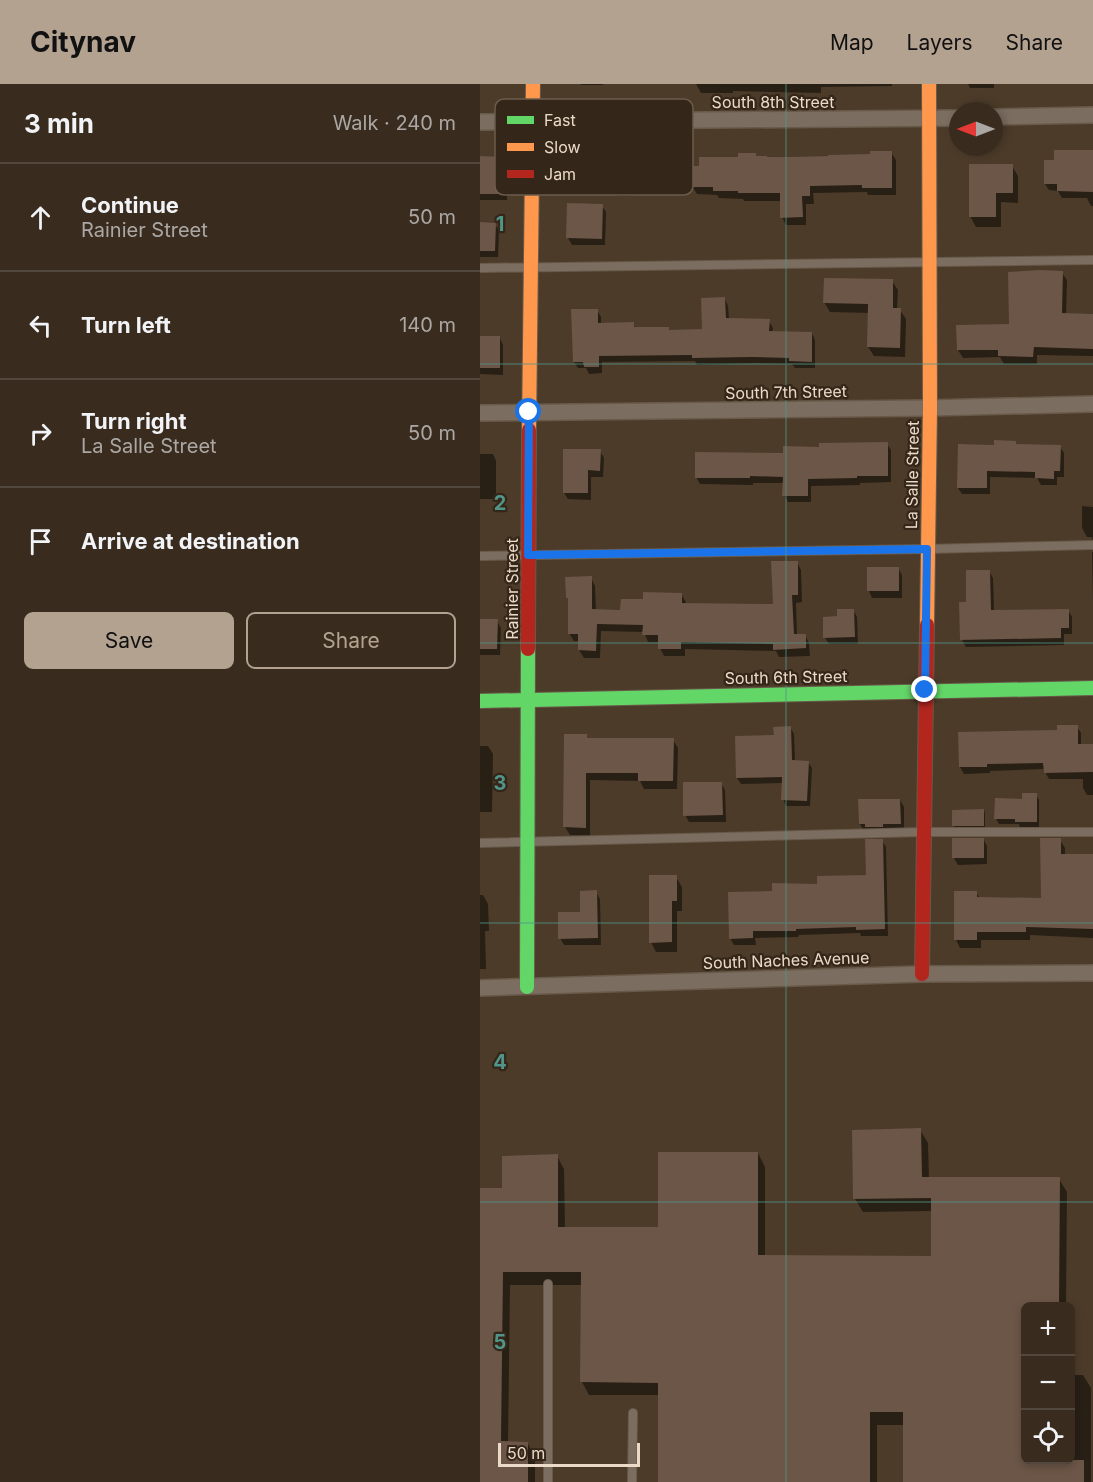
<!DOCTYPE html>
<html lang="en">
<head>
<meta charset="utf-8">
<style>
	:root { --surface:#392c1f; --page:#403428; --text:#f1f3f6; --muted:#aba7a4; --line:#53483d; --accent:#b4a290 }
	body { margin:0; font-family:Inter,sans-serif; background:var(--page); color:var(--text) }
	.controls { position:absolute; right:18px; bottom:18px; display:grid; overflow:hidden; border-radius:9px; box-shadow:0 3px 9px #0003 }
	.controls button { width:54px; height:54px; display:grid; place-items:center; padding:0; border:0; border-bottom:2px solid var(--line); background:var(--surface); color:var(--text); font:30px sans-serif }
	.compass { position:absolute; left:469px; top:18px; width:54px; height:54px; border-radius:50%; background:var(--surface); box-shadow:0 3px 9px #0003; rotate:270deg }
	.scale { position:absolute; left:18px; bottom:15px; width:142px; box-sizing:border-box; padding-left:6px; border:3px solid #ecdac8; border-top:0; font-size:16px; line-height:21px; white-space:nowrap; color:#ecdac8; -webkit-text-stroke:4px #342618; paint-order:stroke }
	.stop { position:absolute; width:18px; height:18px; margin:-14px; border:4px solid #1a73e8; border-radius:50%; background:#fff }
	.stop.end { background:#1a73e8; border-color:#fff; box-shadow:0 2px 6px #0008 }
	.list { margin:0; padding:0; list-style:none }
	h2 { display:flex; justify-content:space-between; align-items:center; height:78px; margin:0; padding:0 24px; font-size:26px }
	h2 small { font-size:20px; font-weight:400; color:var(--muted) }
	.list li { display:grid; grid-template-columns:39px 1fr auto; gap:18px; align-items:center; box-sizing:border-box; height:108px; padding:0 24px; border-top:2px solid var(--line) }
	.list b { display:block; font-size:22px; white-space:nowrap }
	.list p { margin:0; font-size:20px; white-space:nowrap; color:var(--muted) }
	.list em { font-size:20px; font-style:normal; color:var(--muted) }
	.actions { display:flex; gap:12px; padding:18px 24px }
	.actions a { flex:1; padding:14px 0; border:2px solid var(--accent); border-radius:9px; text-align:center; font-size:21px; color:var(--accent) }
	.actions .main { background:var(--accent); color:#111 }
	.icon { flex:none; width:33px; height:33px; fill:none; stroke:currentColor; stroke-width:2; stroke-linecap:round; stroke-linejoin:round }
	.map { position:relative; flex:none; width:613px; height:1398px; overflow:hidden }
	header { display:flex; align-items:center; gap:36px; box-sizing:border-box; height:84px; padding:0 30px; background:var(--accent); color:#111 }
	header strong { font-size:28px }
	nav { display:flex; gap:33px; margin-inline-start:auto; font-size:21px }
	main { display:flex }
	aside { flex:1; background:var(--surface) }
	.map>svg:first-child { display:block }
	.shadow { fill:#0007 }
	.building { fill:#6c5647 }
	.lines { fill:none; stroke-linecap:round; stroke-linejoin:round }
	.lane-casing { stroke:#685949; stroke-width:10 }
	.street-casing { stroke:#685949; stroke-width:18 }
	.fast-casing { stroke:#685949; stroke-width:16 }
	.slow-casing { stroke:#685949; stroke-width:16 }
	.jam-casing { stroke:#685949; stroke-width:16 }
	.lane { stroke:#7b6e61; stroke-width:8 }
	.street { stroke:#7b6e61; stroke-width:15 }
	.fast { stroke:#63d668; stroke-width:14 }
	.slow { stroke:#ff974d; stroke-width:14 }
	.jam { stroke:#b3261e; stroke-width:14 }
	.route { stroke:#1a73e8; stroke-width:8 }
	.grid { fill:none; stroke:#519489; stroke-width:1.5; stroke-opacity:0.55 }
	.labels { text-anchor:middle; stroke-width:4.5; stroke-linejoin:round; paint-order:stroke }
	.street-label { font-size:16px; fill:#ecdac8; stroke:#342618 }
	.key { fill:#342618; stroke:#6b5c4d; stroke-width:1.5 }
	.key-label { font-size:16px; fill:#ecdac8 }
	.grid-label { font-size:20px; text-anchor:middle; font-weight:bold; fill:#519489; stroke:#342618; stroke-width:4.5; stroke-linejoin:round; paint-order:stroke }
</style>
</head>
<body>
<header>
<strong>Citynav</strong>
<nav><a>Map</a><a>Layers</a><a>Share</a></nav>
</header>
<main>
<aside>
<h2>3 min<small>Walk · 240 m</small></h2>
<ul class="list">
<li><svg class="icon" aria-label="ahead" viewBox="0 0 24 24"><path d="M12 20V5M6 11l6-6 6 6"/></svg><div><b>Continue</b><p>Rainier Street</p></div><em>50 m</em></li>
<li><svg class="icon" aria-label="left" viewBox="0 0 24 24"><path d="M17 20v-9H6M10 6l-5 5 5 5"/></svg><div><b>Turn left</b></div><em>140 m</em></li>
<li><svg class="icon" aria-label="right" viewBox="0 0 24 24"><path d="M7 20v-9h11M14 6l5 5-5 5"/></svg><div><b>Turn right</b><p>La Salle Street</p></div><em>50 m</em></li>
<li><svg class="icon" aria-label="arrive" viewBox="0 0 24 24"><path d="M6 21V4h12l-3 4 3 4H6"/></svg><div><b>Arrive at destination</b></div></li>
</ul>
<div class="actions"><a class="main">Save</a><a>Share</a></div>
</aside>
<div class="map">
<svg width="613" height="1398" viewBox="0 0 613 1398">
	<rect width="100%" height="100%" fill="#4c3b29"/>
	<g class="shadow">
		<path d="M100 0H123V1H101Z"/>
		<path d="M216 0H412V2L341 3V9L253 7V9H221Z"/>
		<path d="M488 0H514V4H490Z"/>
		<path d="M613 67V122H611L607 114H582L578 107 569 106 565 100 575 78Z"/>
		<path d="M411 68 416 76V111H388L387 108 333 109 334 120H326V141H306L302 133V117H264L263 115 239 114 237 111 217 110 212 102 259 75 275 70 277 73 391 71Z"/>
		<path d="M155 73 159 80V111L136 112 132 105Z"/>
		<path d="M0 74H24L28 81 27 116H0Z"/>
		<path d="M532 82 538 92V119L521 118V143H496L490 132Z"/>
		<path d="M122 122 126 128 125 161H92L88 154Z"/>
		<path d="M0 140H15L19 147 18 173H0Z"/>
		<path d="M582 189 587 196 586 231 613 232V272L557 271V280H524L520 273 483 274 478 266V243L530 241Z"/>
		<path d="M412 197 418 206 417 226H420L426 235 425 273 394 272 388 263 389 229 350 228 344 218Z"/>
		<path d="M245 215 248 222 249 235 289 237 293 244 292 249H332L335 256V284H315L312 280 276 279 217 281 215 277 122 278V289L109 290 106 284H98L94 278 117 226 121 233V240H153L156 245 190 247H223Z"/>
		<path d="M0 253 20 254 23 261V291L0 290Z"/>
		<path d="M535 358 537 361 580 363 584 369V393H577V401H561L557 394 510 393V410H482L478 404 515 362Z"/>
		<path d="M407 360 411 366V398L380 399V401L331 402V418H308L304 411V399H273V401L220 400 216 393 341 364Z"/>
		<path d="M120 367 124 374 123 393H111V416L88 415 84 409Z"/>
		<path d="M0 370H13L16 377V415H0Z"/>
		<path d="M602 422 613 423V457L612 453H607L602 444Z"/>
		<path d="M612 468H613V519V518Z"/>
		<path d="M317 478 321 486 322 518 316 519 317 552 325 551 329 559 330 572 299 573 296 567 205 565V572H184L180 564V558H168L164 548 121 547 120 574H104L99 566 100 557H94L89 549 90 518 87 513 111 494 115 502 116 527 142 528 164 517 201 510 206 518V521L294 522Z"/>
		<path d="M418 484 422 491V514H392L389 507Z"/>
		<path d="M509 487 513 494 514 527 588 526 592 533V550H584V561L486 563 482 556 481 519H488Z"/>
		<path d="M373 526 377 533 378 560H349L345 554 359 534Z"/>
		<path d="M0 537H17L21 544 20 571H0Z"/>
		<path d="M310 643 314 650 315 678H328L332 684 330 722H306L303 715V699L261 700 257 694 295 653Z"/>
		<path d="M597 643 601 649V662H613V711H607L603 704V695H569L565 688V685L510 687V689L484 690 480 683 579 647Z"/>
		<path d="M106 652 108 655 193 656 198 664 197 705H164L160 697 110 696V752L90 751 85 743Z"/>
		<path d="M0 662H8L13 670 12 728H0Z"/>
		<path d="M241 699 245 706 246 738H209L205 731Z"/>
		<path d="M556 711 559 716V743H540L539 740H519L516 735V716H543Z"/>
		<path d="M420 716 424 723V746L384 747 380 740Z"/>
		<path d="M504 726 505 729V745H475L474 742Z"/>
		<path d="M504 756 507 762V780L478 781 474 774Z"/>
		<path d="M580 756 585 764V771L613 772V854L550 851V856H501V864H480L476 856 496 808 500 815H562Z"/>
		<path d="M402 757 406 763 408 852H381L380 849 319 851 318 853 275 854 276 861H254L250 854 293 809 387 792Z"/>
		<path d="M196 793 202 803V827H197V868H176L171 858Z"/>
		<path d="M116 808 120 815 121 861H84L80 854 101 829Z"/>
		<path d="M0 811H3L8 820 9 847H5L6 885H0Z"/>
		<path d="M440 1046 448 1059 449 1095H579L587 1108 586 1222H546V1376H590V1291H603L611 1304V1398H424V1341H397V1398H179V1311H109L102 1298V1201H30L28 1359 48 1360 55 1373V1398H0V1106H23L77 1072 84 1085 85 1144 180 1145 278 1069 285 1083V1173H453V1127L383 1128 375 1115 374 1047Z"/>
	</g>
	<g class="building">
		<path d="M574 66H613V108L577 107V100H564V76H574Z"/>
		<path d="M390 67H412V104H382V101L330 102V112H322L323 133 300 134V109H258V107H233V103H211V82H219V73H258V69H276V72H287V73L348 72V71L390 70Z"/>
		<path d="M0 72 24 73V110H0Z"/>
		<path d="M489 80H533V109H516V133H489Z"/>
		<path d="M87 119 123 120 122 155 86 154Z"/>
		<path d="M0 138 16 139 15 167H0Z"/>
		<path d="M560 186 583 187 582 229 613 230V265L554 263 553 273 518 272V266H477L476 241 529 240 528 188Z"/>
		<path d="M344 194 413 195V224H421L420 264 387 263 388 220 343 219Z"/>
		<path d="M245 213 246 234 290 235 289 247 332 248V278L309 277V274L272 273 212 274V271L119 272V283H104L103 278H93L91 225H118V239L154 238V243H189V246L222 245 221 214Z"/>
		<rect x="0" y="252" width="20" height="32"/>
		<path d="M514 356 536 357V360L581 361 580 387H574V395L555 394V388L507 387V404H477L478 360 514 361Z"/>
		<path d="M408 358V392H377V394L328 395V412H302L303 393 270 392V394H215V368L303 369V362L339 363V359Z"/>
		<path d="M83 365H121L120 387 108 386V409H83Z"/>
		<path d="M291 477H318V511H312L314 550H326V564L293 566V560L201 558V565H178V551H162L163 541 117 540 116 567 98 566V550H88V514H86L85 493 112 492V525L140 526 141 515H163V508L202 509V519L293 520Z"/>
		<rect x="387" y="483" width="32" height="24"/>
		<path d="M486 486H510L511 526 589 525V544H581V554L480 556 479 518H486Z"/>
		<path d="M357 525H374L375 553 343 554V533L357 532Z"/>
		<path d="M0 535H18L17 565H0Z"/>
		<path d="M577 641H598V660H613V688L564 689 563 679 507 680V683H479L478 648 577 646Z"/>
		<path d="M311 642 312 676 329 677 327 717 301 716 302 693 256 694 255 652 294 651 293 643Z"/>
		<path d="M84 650H107V654H194L193 697H158V689H106V744L83 743Z"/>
		<path d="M203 698H242L243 731 203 732Z"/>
		<path d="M542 709H557V738H535V735H514L515 714 542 715Z"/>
		<path d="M378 715H420L421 740H403V743H385V740H379Z"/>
		<path d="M504 725V742H472V726Z"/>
		<rect x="472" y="754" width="32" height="20"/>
		<path d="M560 754H581V770H613V845L546 843V848H497V856H474V807H497V813L561 814Z"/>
		<path d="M385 755H403L405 845 376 846V843L316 845V847H273V854L249 855 248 808 292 807V799L337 800V792L386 791Z"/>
		<path d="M169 791H197V817H192V858L169 859Z"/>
		<path d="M117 806 118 854 78 855V828H100V807Z"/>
		<path d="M441 1044 442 1093H580L579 1222H546V1376H604V1398H423V1328H390V1398H178V1299L100 1298 101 1188H23L21 1357 48 1358V1398H0V1104H22V1072L78 1070V1143H178V1068H278V1171L451 1172V1114L373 1115 372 1046Z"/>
	</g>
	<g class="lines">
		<defs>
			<g id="lane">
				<path d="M0 184 613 176"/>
				<path d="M0 472 447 465 613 461"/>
				<path d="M0 759 443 748H613"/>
				<path d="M68 1398V1200"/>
				<path d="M152 1398 153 1329"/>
			</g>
			<g id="street">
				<path d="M514 33 613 31"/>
				<path d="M0 38 478 34"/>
				<path d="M0 329 450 324 613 320"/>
				<path d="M0 904 442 890 613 889"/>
			</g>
			<g id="fast">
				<path d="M0 617 613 604"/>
				<path d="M47 903 48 565"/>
			</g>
			<g id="slow">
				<path d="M49 346 53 0"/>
				<path d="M447 541 450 324 449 0"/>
			</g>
			<g id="jam">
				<path d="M48 565 49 346"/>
				<path d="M442 890 447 541"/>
			</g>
		</defs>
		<use href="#lane" class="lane-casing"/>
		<use href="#street" class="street-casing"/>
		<use href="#fast" class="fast-casing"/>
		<use href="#slow" class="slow-casing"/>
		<use href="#jam" class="jam-casing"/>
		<use href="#lane" class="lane"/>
		<use href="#street" class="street"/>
		<use href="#fast" class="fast"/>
		<use href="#slow" class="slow"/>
		<use href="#jam" class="jam"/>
	</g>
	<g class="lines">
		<path class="route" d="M49 328 48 471 447 465 445 606"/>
	</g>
	<path class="grid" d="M306 0V1398M0 280H613M0 559H613M0 839H613M0 1118H613"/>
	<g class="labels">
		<g class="street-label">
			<text x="293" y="24">South 8th Street</text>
			<text transform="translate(306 308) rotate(-1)" y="6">South 7th Street</text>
			<text transform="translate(432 391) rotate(-89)" y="6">La Salle Street</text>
			<text transform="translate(32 505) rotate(-90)" y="6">Rainier Street</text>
			<text transform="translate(306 593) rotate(-1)" y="6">South 6th Street</text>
			<text transform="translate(306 876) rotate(-2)" y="6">South Naches Avenue</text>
		</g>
	</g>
	<rect x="15" y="15" width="198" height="96" rx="9" class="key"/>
	<rect x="27" y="32" width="27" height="8" fill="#63d668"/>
	<rect x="27" y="59" width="27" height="8" fill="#ff974d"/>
	<rect x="27" y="86" width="27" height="8" fill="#b3261e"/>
	<g class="key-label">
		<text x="64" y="42">Fast</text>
		<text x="64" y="69">Slow</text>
		<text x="64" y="96">Jam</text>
	</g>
	<g class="grid-label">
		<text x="20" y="147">1</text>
		<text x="20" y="426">2</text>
		<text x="20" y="706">3</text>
		<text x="20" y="985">4</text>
		<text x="20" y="1265">5</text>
	</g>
</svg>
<div class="controls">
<button>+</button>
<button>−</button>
<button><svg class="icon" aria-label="locate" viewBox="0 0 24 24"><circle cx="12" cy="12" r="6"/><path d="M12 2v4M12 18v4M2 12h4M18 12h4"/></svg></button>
</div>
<svg class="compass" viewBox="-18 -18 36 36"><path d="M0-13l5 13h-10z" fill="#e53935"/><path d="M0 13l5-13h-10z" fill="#aba7a4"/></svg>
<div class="scale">50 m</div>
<div class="stop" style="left:49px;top:328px"></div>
<div class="stop end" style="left:445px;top:606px"></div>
</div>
</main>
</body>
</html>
